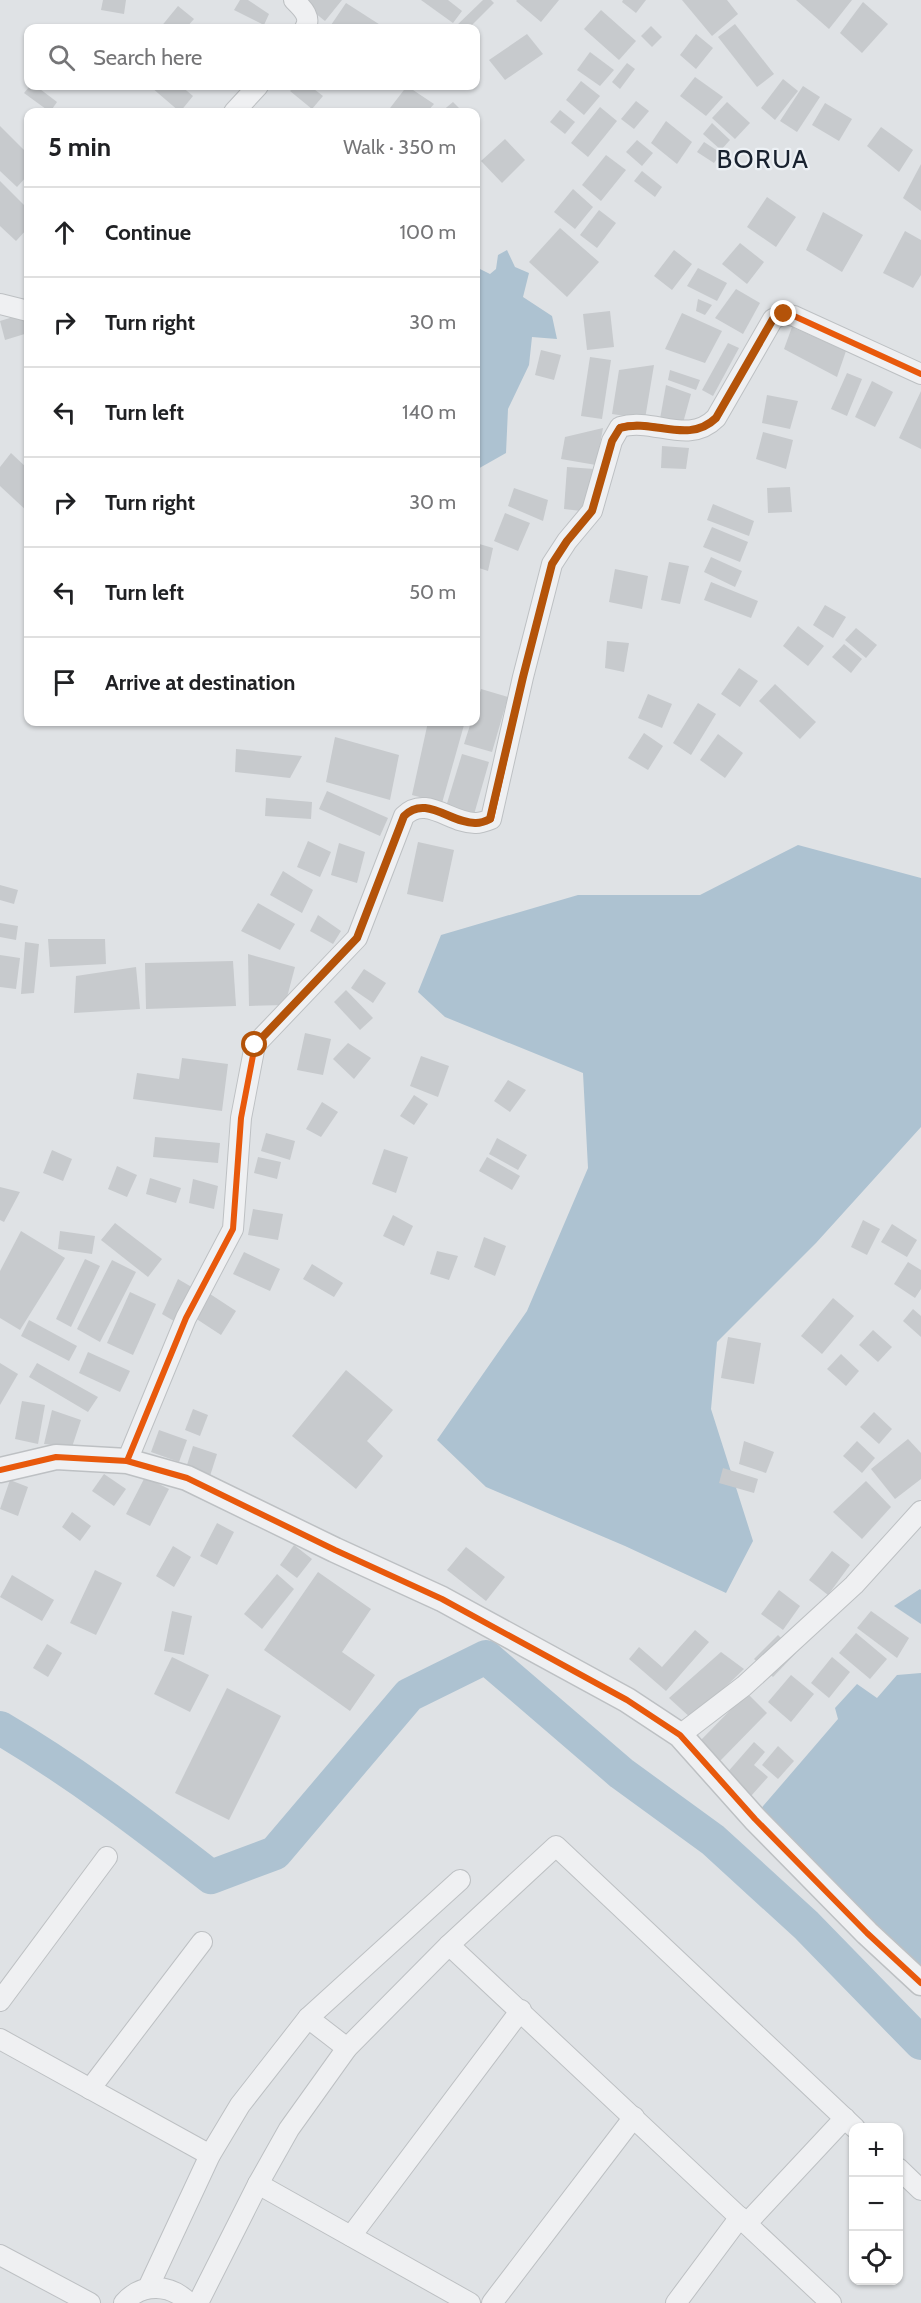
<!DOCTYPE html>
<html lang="en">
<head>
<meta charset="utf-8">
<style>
	:root { --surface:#fff; --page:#f2f2f2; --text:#202124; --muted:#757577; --line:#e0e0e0 }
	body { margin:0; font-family:Cabin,sans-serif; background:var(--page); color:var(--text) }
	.controls { position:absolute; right:18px; bottom:18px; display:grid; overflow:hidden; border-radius:12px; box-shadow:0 2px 4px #0004 }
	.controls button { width:54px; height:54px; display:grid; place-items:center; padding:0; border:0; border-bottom:2px solid var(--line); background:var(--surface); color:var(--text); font:30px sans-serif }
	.stop { position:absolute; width:18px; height:18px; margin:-14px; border:4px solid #b45309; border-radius:50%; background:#fff }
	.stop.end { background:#b45309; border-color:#fff; box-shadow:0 2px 6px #0008 }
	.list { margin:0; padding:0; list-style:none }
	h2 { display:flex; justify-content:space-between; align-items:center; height:78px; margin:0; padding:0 24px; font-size:26px }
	h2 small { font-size:20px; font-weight:400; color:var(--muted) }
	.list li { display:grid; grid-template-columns:39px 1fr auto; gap:18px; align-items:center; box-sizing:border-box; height:90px; padding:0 24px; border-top:2px solid var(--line) }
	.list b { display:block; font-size:22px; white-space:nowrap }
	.list em { font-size:20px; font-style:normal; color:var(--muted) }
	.icon { flex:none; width:33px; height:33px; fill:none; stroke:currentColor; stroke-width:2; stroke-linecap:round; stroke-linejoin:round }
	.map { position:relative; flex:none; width:921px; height:2303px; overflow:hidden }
	.search { position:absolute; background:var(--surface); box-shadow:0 2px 4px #0004; left:24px; top:24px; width:456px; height:66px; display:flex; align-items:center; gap:15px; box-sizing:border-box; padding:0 21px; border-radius:12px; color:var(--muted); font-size:22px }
	.panel { position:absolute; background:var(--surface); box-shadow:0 2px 4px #0004; left:24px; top:108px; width:456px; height:618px; border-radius:12px }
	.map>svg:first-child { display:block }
	.water { fill:#adc2d1 }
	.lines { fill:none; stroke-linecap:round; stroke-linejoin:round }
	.river { stroke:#adc2d1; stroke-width:34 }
	.building { fill:#c7cacd }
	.minor-casing { stroke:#bdc0c3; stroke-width:22 }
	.tertiary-casing { stroke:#bdc0c3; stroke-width:27 }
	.minor { stroke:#eff0f2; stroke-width:20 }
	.tertiary { stroke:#eff0f2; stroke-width:24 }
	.cycleway-casing { stroke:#edf1f5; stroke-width:10 }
	.cycleway { stroke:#e8590c; stroke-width:6 }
	.route { stroke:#b45309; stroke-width:8 }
	.labels { text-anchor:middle; stroke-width:4.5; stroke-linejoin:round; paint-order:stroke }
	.quarter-label { font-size:26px; letter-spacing:1.5px; fill:#19222f; stroke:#edf1f5 }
</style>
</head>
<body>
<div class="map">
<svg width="921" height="2303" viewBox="0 0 921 2303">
	<rect width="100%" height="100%" fill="#dfe2e5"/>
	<g class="water">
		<path d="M507 250 515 267 529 273 523 297 552 316 557 339 532 337 529 365 508 409 506 453 476 470V267L490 274 496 269 498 255Z"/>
		<path d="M798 845 921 878V1127L816 1243 717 1342 711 1409 753 1541 726 1593 625 1546 486 1487 437 1440 527 1311 588 1168 583 1073 445 1017 418 992 441 935 578 895H700Z"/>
		<path d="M920 1589 921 1590V1624L894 1606Z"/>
		<path d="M921 1673V1968L758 1812 838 1719 835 1708 857 1684 877 1698 897 1675Z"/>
	</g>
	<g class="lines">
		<path class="river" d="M0 1728C75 1772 143 1824 211 1877L275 1853 409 1695 486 1657 621 1773 713 1840 806 1925 921 2043"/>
	</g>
	<g class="building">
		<path d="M103 0H126L124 14 101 10Z"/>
		<path d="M240 0H248L269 14 264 25 234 10Z"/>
		<path d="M299 0H342L325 21Z"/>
		<path d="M421 0H448L462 11 453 23Z"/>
		<path d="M483 0H491L494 3 469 28H454Z"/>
		<path d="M517 0H559L541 22 516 1Z"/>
		<path d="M623 0H646L636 13 622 2Z"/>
		<path d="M682 0H727L738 14 712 36Z"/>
		<path d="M796 0H852L829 29Z"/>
		<path d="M863 2 888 24 862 53 840 33Z"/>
		<path d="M346 3 385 28H329Z"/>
		<path d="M178 6 194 19 186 28H160Z"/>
		<path d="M601 10 636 41 619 60 584 29Z"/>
		<path d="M735 24 774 74 757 87 718 37Z"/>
		<path d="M651 26 662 37 652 47 641 36Z"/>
		<path d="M527 34 543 54 505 80 489 60Z"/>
		<path d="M696 34 713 48 696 69 680 55Z"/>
		<path d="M590 52 614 70 600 86 577 70Z"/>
		<path d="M627 63 635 69 620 89 612 82Z"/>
		<path d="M695 77 723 97 706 116 680 96Z"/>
		<path d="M783 79 798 91 775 120 761 108Z"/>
		<path d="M581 81 600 96 584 115 566 100Z"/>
		<path d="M30 86H36L57 102 50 112 24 93Z"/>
		<path d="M152 86H181L193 96 180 112 151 87Z"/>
		<path d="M295 86H310L323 96 312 109 290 91Z"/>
		<path d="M407 86 434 104 427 112H387Z"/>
		<path d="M803 86 820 97 797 132 780 121Z"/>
		<path d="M636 101 649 111 634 129 621 119Z"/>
		<path d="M453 102 463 112H441Z"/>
		<path d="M727 102 750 123 735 139 712 118Z"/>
		<path d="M825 103 852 119 839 141 812 125Z"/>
		<path d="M600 107 617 121 588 157 571 143Z"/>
		<path d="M560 110 575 122 565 134 550 122Z"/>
		<path d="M666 121 692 142 677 164 651 143Z"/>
		<path d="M712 123 730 140 721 150 703 134Z"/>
		<path d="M0 126 28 154V175L17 187 0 171Z"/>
		<path d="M881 127 913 150 899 172 867 146Z"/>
		<path d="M505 139 525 160 502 183 481 161Z"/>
		<path d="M637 140 653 153 642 166 626 152Z"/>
		<path d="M704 142 721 153 714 163 697 152Z"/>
		<path d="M606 155 626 170 601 201 582 185Z"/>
		<path d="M921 164V211L903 198Z"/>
		<path d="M642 171 662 187 655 197 634 181Z"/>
		<path d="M0 181 28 209V228L16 241 0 226Z"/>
		<path d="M573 189 593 207 575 229 554 212Z"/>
		<path d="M767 197 796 217 776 247 747 227Z"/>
		<path d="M599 210 616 223 597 248 580 235Z"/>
		<path d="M823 212 863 235 842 272 806 250Z"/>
		<path d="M560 228 599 262 567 297 529 262Z"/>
		<path d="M905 231 921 240V275L913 288 883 273Z"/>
		<path d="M740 243 764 262 747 284 722 264Z"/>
		<path d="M674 250 692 264 672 290 654 276Z"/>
		<path d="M698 268 727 283 717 301 687 286Z"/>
		<path d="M736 289 760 303 743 334 715 318Z"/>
		<path d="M698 299 712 305 705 315 696 311Z"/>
		<path d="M610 311 614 347 587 350 583 314Z"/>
		<path d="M26 313 28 333 5 340 0 321Z"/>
		<path d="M682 313 722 331 705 363 665 349Z"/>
		<path d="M792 327 846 351 837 377 784 349Z"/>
		<path d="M728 343 739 348 713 396 702 390Z"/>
		<path d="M541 350 561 355 554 380 535 375Z"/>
		<path d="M590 357 611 360 602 419 581 416Z"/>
		<path d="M654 365 645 419 612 414 619 370Z"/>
		<path d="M670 370 700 380 696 390 668 380Z"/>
		<path d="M847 373 862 379 847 416 831 409Z"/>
		<path d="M872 381 893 392 875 427 855 417Z"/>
		<path d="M666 385 691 394 683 423 660 419Z"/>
		<path d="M921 391V449L899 438Z"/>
		<path d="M767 395 798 401 790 429 762 423Z"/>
		<path d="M603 428 596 465 561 459 565 437Z"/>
		<path d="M763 432 793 440 786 469 756 459Z"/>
		<path d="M662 446 689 448 686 469 661 468Z"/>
		<path d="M11 453 28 469V512L0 486V467Z"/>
		<path d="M567 467 594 469 590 512 564 509Z"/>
		<path d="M790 487 792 512 768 513 767 488Z"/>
		<path d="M514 488 548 500 543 521 508 506Z"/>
		<path d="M713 504 754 521 749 536 707 520Z"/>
		<path d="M505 513 530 523 518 551 494 541Z"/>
		<path d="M712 527 748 542 740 562 703 547Z"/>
		<path d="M476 543 493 548 488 571 476 567Z"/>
		<path d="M711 557 742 571 735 587 704 572Z"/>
		<path d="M669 562 689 566 680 604 661 600Z"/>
		<path d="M615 569 648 576 642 609 609 602Z"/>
		<path d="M711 582 758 601 751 618 704 600Z"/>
		<path d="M825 605 846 617 833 638 813 625Z"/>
		<path d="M798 626 824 646 808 666 783 646Z"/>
		<path d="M856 628 877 645 866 658 845 640Z"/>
		<path d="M607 641 629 643 624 672 605 668Z"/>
		<path d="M844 644 862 659 851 673 832 657Z"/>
		<path d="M739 668 758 681 740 707 721 694Z"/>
		<path d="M775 684 816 722 800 739 759 701Z"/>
		<path d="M481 689 508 697 492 752 464 744 471 722H476V706Z"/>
		<path d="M648 694 672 704 662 728 638 718Z"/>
		<path d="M698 703 716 714 691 755 673 743Z"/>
		<path d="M428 722H450L464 725 442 803 412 795Z"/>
		<path d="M644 733 663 746 648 770 628 758Z"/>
		<path d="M718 734 743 753 725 778 700 760Z"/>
		<path d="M335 737 399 755 390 800 326 782Z"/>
		<path d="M236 749 302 756 290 778 235 772Z"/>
		<path d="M462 754 489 762 473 818 445 810Z"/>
		<path d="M327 791 388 818 380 836 319 809Z"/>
		<path d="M266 798 312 802 311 819 265 816Z"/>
		<path d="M308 841 331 852 320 877 297 867Z"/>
		<path d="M418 842 454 850 443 902 407 894Z"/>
		<path d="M339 843 365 852 357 883 331 875Z"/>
		<path d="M283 871 313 890 302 913 270 895Z"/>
		<path d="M0 885 18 890 14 904 0 900Z"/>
		<path d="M258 903 295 924 280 950 241 931Z"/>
		<path d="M318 915 341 931 333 944 310 931Z"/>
		<path d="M0 923 18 926 16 940 0 937Z"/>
		<path d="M48 939H105L106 964 50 967Z"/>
		<path d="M25 942 39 944 34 993 21 994Z"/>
		<path d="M248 954 295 967 285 1005 249 1006Z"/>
		<path d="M0 955 20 958 16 989 0 987Z"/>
		<path d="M233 961 236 1006 146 1009 145 963Z"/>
		<path d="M136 967 140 1009 74 1013 76 976Z"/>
		<path d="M364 969 386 983 373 1003 351 988Z"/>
		<path d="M346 990 373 1018 360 1030 334 1002Z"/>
		<path d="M305 1033 331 1039 323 1075 297 1070Z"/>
		<path d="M348 1043 371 1058 354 1079 333 1059Z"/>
		<path d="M421 1056 449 1066 438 1097 410 1086Z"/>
		<path d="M182 1058 228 1064 222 1111 133 1099 137 1073 179 1079Z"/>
		<path d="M508 1080 526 1090 510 1112 494 1101Z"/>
		<path d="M414 1095 428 1104 414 1125 400 1116Z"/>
		<path d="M322 1102 338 1112 321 1137 306 1129Z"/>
		<path d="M266 1133 295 1141 290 1160 261 1151Z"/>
		<path d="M155 1137 220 1143 218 1163 153 1157Z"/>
		<path d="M497 1138 527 1155 518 1170 489 1154Z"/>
		<path d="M384 1149 408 1157 396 1193 372 1184Z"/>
		<path d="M52 1150 72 1159 63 1181 43 1173Z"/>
		<path d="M258 1157 281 1162 277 1179 254 1173Z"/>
		<path d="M487 1157 520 1176 512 1190 479 1171Z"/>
		<path d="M117 1166 137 1175 127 1197 108 1189Z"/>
		<path d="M150 1178 181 1188 176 1203 146 1194Z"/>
		<path d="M193 1179 218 1186 214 1209 189 1203Z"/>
		<path d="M0 1187 20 1192 4 1222 0 1220Z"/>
		<path d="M253 1209 283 1214 278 1240 248 1235Z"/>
		<path d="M393 1215 413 1226 404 1246 383 1236Z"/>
		<path d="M863 1220 880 1229 867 1255 851 1247Z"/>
		<path d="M115 1223 162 1259 148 1277 101 1240Z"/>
		<path d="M892 1224 917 1240 907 1257 881 1242Z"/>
		<path d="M21 1231 65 1258 20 1330 0 1318V1271Z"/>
		<path d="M60 1231 95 1236 92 1254 58 1249Z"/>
		<path d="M484 1237 506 1246 495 1276 474 1267Z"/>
		<path d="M437 1251 458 1256 449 1280 430 1274Z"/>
		<path d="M244 1252 280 1269 270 1291 233 1274Z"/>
		<path d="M85 1259 100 1266 71 1327 56 1319Z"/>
		<path d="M112 1260 136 1272 100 1342 77 1329Z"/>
		<path d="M908 1262 921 1270V1289L915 1298 894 1284Z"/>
		<path d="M312 1264 343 1283 334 1297 303 1279Z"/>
		<path d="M178 1279 195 1289 179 1324 162 1314Z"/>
		<path d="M130 1292 156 1304 133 1355 107 1343Z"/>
		<path d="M207 1292 236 1311 221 1335 192 1316Z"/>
		<path d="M833 1298 854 1316 822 1354 801 1336Z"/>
		<path d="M913 1309 921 1316V1337L903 1321Z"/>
		<path d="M29 1320 77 1346 69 1361 21 1336Z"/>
		<path d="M873 1330 892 1347 878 1362 859 1345Z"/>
		<path d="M728 1337 761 1343 754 1384 721 1378Z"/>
		<path d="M88 1352 130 1371 120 1392 79 1373Z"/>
		<path d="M841 1354 859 1371 846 1386 827 1369Z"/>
		<path d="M0 1363 18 1374 0 1405Z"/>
		<path d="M37 1363 98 1397 88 1412 29 1377Z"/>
		<path d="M346 1370 393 1410 367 1441 383 1456 356 1489 292 1436Z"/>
		<path d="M22 1401 45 1405 38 1444 15 1439Z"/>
		<path d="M193 1409 208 1415 200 1436 185 1430Z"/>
		<path d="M52 1410 81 1420 72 1447 44 1444Z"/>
		<path d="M874 1412 892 1429 879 1444 860 1427Z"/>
		<path d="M159 1430 187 1440 179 1462 151 1452Z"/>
		<path d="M908 1439 921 1453V1479L895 1499 871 1469Z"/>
		<path d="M744 1441 774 1452 766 1473 739 1464Z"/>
		<path d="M857 1441 875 1458 862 1473 843 1456Z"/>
		<path d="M193 1446 217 1454 210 1476 186 1468Z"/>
		<path d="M723 1468 758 1479 754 1493 719 1483Z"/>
		<path d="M104 1474 126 1489 114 1506 92 1491Z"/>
		<path d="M145 1477 169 1489 150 1526 126 1514Z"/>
		<path d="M10 1480 28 1487 18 1516 0 1509Z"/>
		<path d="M866 1481 891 1507 862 1539 833 1512Z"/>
		<path d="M72 1512 91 1526 80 1541 62 1527Z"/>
		<path d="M217 1523 234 1532 217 1565 200 1556Z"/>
		<path d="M294 1545 312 1559 297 1578 280 1565Z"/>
		<path d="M173 1546 191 1557 174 1587 156 1576Z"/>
		<path d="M466 1547 505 1577 486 1601 447 1570Z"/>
		<path d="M832 1551 850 1565 828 1595 809 1580Z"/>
		<path d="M95 1570 122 1583 96 1635 70 1623Z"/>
		<path d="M318 1572 371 1609 342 1652 375 1675 350 1711 264 1650Z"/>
		<path d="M277 1574 294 1589 262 1629 244 1614Z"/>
		<path d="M12 1575 54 1600 42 1621 0 1597Z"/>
		<path d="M779 1590 800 1606 783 1630 761 1614Z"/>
		<path d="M172 1611 192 1616 184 1655 164 1651Z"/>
		<path d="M871 1611 909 1638 897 1658 857 1628Z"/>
		<path d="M695 1630 709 1642 666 1691 629 1659 639 1647 662 1667Z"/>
		<path d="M856 1633 887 1659 870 1679 839 1653Z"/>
		<path d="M778 1635 796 1653 773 1677 754 1659Z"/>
		<path d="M47 1644 62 1653 48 1677 33 1668Z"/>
		<path d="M721 1652 744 1669 692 1719 669 1698Z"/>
		<path d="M172 1657 209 1675 190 1712 154 1694Z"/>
		<path d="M832 1657 850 1672 829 1698 811 1683Z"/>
		<path d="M791 1675 814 1694 791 1722 768 1702Z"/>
		<path d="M227 1688 281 1716 229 1820 175 1793Z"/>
		<path d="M747 1693 767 1713 720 1761 700 1741Z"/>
		<path d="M754 1742 765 1752 754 1765 768 1777 751 1796 726 1774Z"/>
		<path d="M778 1746 794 1761 778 1779 762 1765Z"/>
	</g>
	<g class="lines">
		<defs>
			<g id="minor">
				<path d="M294 0C302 8 312 17 305 28"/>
				<path d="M234 112 258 86"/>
				<path d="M0 304 28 311"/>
				<path d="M127 1461 186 1318 233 1229 241 1118 255 1045 357 938 404 816C426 794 451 824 476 823 481 823 486 821 491 819L523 677 552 564 567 541 592 511 612 441 620 427C654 417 688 446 716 418L773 319 784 314 794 316 921 374"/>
				<path d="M680 1735 744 1686 854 1585 921 1511"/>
				<path d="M449 1945 831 2303"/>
				<path d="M0 2001 107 1857"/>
				<path d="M308 2018 347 2048"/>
				<path d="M0 2039 210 2155"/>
				<path d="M90 2089 202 1942"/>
				<path d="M898 2168 921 2190"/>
				<path d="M258 2184 470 2303"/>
				<path d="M747 2223 845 2118"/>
				<path d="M351 2236 521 2010"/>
				<path d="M0 2255 90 2303"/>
				<path d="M148 2288 210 2155 240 2105 308 2018 460 1880"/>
				<path d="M124 2303C142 2282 171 2284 189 2303"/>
				<path d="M198 2303 258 2184 289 2129 347 2048 449 1945 556 1846 855 2128"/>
				<path d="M492 2303 634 2117"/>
				<path d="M676 2303 740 2217"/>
			</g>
			<path id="tertiary" d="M0 1470 56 1457 127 1461 187 1478 335 1550 442 1599 627 1700 680 1735 755 1819 867 1933 921 1983"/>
		</defs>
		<use href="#minor" class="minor-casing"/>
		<use href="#tertiary" class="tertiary-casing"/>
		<use href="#minor" class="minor"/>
		<use href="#tertiary" class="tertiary"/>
		<defs>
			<g id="cycleway">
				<path d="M127 1461 186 1318 233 1229 241 1118 255 1045 357 938 404 816C426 794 451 824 476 823 481 823 486 821 491 819L523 677 552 564 567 541 592 511 612 441 620 427C654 417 688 446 716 418L773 319 784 314 794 316 921 374"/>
				<path d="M0 1470 56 1457 127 1461 187 1478 335 1550 442 1599 627 1700 680 1735 755 1819 867 1933 921 1983"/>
			</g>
		</defs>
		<use href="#cycleway" class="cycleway-casing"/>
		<use href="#cycleway" class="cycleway"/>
	</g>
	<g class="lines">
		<path class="route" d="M255 1045 357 938 404 816C426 794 451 824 476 823 481 823 486 821 490 819L523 677 552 564 567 541 592 511 612 441 620 428C653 418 688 445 716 418L773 319 784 314"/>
	</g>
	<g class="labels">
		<g class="quarter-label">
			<text x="763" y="168">BORUA</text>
		</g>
	</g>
</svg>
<div class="controls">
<button>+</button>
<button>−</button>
<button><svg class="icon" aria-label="locate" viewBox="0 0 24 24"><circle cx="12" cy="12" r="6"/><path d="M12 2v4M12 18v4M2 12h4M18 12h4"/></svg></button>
</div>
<div class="stop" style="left:255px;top:1045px"></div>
<div class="stop end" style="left:784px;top:314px"></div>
<div class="search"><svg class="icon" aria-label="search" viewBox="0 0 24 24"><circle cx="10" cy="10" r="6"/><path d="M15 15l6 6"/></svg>Search here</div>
<section class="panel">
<h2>5 min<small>Walk · 350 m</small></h2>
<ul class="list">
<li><svg class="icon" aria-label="ahead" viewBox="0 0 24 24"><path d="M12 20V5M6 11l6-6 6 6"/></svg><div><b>Continue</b></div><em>100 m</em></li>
<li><svg class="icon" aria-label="right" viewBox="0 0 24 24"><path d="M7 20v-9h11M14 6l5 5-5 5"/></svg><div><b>Turn right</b></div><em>30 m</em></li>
<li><svg class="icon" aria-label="left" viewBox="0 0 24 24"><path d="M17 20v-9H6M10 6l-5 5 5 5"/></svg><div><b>Turn left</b></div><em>140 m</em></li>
<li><svg class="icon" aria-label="right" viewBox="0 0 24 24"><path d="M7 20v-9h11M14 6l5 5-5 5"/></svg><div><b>Turn right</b></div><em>30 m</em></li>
<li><svg class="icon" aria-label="left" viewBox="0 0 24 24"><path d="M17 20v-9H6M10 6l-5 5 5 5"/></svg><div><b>Turn left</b></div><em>50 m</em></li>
<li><svg class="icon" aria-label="arrive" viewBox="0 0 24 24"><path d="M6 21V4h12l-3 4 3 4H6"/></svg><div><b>Arrive at destination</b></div></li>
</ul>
</section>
</div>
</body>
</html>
